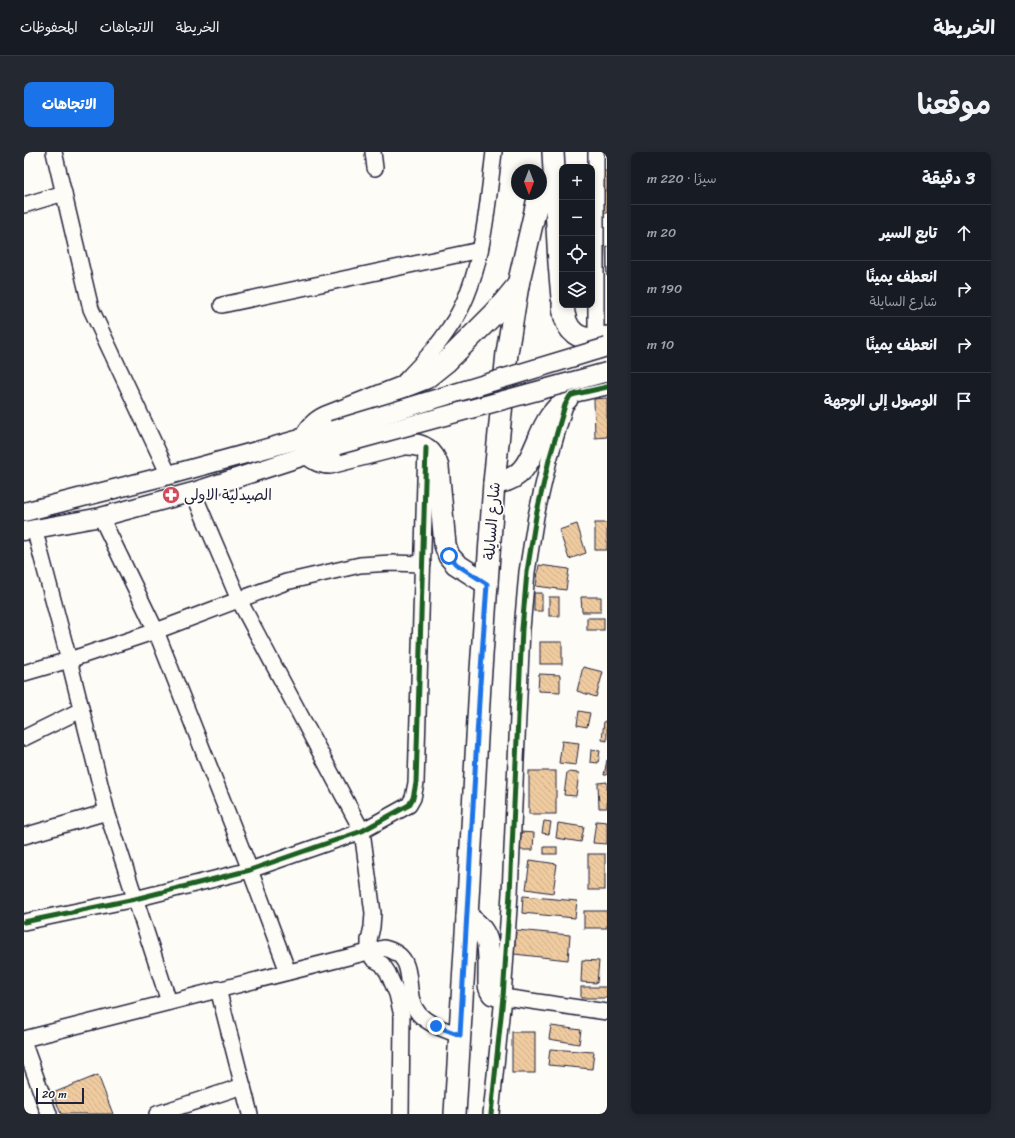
<!DOCTYPE html>
<html lang="ar">
<head>
<meta charset="utf-8">
<style>
	:root { --surface:#171b24; --page:#242831; --text:#f1f3f6; --muted:#9ea1a6; --line:#363941; --accent:#1a73e8 }
	body { margin:0; font-family:Sriracha,"Playpen Sans Arabic",sans-serif; background:var(--page); color:var(--text); direction:rtl }
	.controls { position:absolute; right:12px; top:12px; display:grid; overflow:hidden; border-radius:8px; box-shadow:0 2px 6px #0003 }
	.controls button { width:36px; height:36px; display:grid; place-items:center; padding:0; border:0; border-bottom:1px solid var(--line); background:var(--surface); color:var(--text); font:20px sans-serif }
	.compass { position:absolute; left:487px; top:12px; width:36px; height:36px; border-radius:50%; background:var(--surface); box-shadow:0 2px 6px #0003; rotate:180deg }
	.scale { position:absolute; left:12px; bottom:10px; width:48px; box-sizing:border-box; padding-left:4px; border:2px solid #22223b; border-top:0; font-size:11px; line-height:14px; white-space:nowrap; color:#22223b; -webkit-text-stroke:3px #fdfcf7; paint-order:stroke }
	.stop { position:absolute; width:12px; height:12px; margin:-9px; border:3px solid #1a73e8; border-radius:50%; background:#fff }
	.stop.end { background:#1a73e8; border-color:#fff; box-shadow:0 1px 4px #0008 }
	.list { margin:0; padding:0; list-style:none }
	h2 { display:flex; justify-content:space-between; align-items:center; height:52px; margin:0; padding:0 16px; font-size:17px }
	h2 small { font-size:13px; font-weight:400; color:var(--muted) }
	.list li { display:grid; grid-template-columns:26px 1fr auto; gap:12px; align-items:center; box-sizing:border-box; height:56px; padding:0 16px; border-top:1px solid var(--line) }
	.list b { display:block; font-size:15px; white-space:nowrap }
	.list p { margin:0; font-size:13px; white-space:nowrap; color:var(--muted) }
	.list em { font-size:13px; font-style:normal; color:var(--muted) }
	.icon { flex:none; width:22px; height:22px; fill:none; stroke:currentColor; stroke-width:2; stroke-linecap:round; stroke-linejoin:round }
	.map { position:relative; flex:none; width:583px; height:962px; overflow:hidden; direction:ltr; border-radius:8px }
	header { display:flex; align-items:center; gap:24px; box-sizing:border-box; height:56px; padding:0 20px; background:var(--surface); border-bottom:1px solid var(--line) }
	header strong { font-size:19px }
	nav { display:flex; gap:22px; margin-inline-start:auto; font-size:14px }
	.intro { display:flex; align-items:center; justify-content:space-between; box-sizing:border-box; height:96px; padding:0 24px }
	h1 { margin:0; font-size:28px }
	.button { padding:10px 18px; border-radius:8px; background:var(--accent); color:#fff; font-size:14px; font-weight:700 }
	main { display:flex; gap:24px; padding:0 24px }
	aside { flex:1; background:var(--surface); border-radius:8px; box-shadow:0 2px 6px #0003 }
	.map>svg:first-child { display:block }
	.building { fill:url(#building-back-hatch); stroke:#22223b }
	.lines { fill:none; stroke-linecap:round; stroke-linejoin:round }
	.minor-casing { stroke:#22223b; stroke-width:18 }
	.tertiary-casing { stroke:#22223b; stroke-width:21 }
	.secondary-casing { stroke:#22223b; stroke-width:24 }
	.minor { stroke:#fdfcf7; stroke-width:15 }
	.tertiary { stroke:#fdfcf7; stroke-width:18 }
	.secondary { stroke:#fdfcf7; stroke-width:21 }
	.tertiary-bridge-casing { stroke:#22223b; stroke-width:21; stroke-linecap:butt }
	.tertiary-bridge { stroke:#fdfcf7; stroke-width:18 }
	.cycleway-casing { stroke:#fdfcf7; stroke-width:8 }
	.cycleway { stroke:#1b5e20; stroke-width:5 }
	.route { stroke:#1a73e8; stroke-width:5 }
	.labels { text-anchor:middle; stroke-width:3.5; stroke-linejoin:round; paint-order:stroke }
	.poi-label { font-size:15px; fill:#22223b; stroke:#fdfcf7; text-anchor:start }
	.street-label { font-size:15px; fill:#22223b; stroke:#fdfcf7 }
</style>
</head>
<body>
<header>
<strong>الخريطة</strong>
<nav><a>الخريطة</a><a>الاتجاهات</a><a>المحفوظات</a></nav>
</header>
<div class="intro"><h1>موقعنا</h1><a class="button">الاتجاهات</a></div>
<main>
<aside>
<h2>3 دقيقة<small>سيرًا · 220 m</small></h2>
<ul class="list">
<li><svg class="icon" aria-label="ahead" viewBox="0 0 24 24"><path d="M12 20V5M6 11l6-6 6 6"/></svg><div><b>تابع السير</b></div><em>20 m</em></li>
<li><svg class="icon" aria-label="right" viewBox="0 0 24 24"><path d="M7 20v-9h11M14 6l5 5-5 5"/></svg><div><b>انعطف يمينًا</b><p>شارع السايلة</p></div><em>190 m</em></li>
<li><svg class="icon" aria-label="right" viewBox="0 0 24 24"><path d="M7 20v-9h11M14 6l5 5-5 5"/></svg><div><b>انعطف يمينًا</b></div><em>10 m</em></li>
<li><svg class="icon" aria-label="arrive" viewBox="0 0 24 24"><path d="M6 21V4h12l-3 4 3 4H6"/></svg><div><b>الوصول إلى الوجهة</b></div></li>
</ul>
</aside>
<div class="map">
<svg width="583" height="962" viewBox="0 0 583 962">
	<defs>
		<pattern id="building-back-hatch" width="6" height="6" patternUnits="userSpaceOnUse"><rect width="6" height="6" fill="#f0cba0"/><path d="M-1 5l2 2M0 0l6 6M5-1l2 2" fill="none" stroke="#ceae8b"/></pattern>
	</defs>
	<rect width="100%" height="100%" fill="#fdfcf7"/>
	<filter id="ink" filterUnits="userSpaceOnUse"><feTurbulence type="fractalNoise" baseFrequency=".025" numOctaves="2"/><feDisplacementMap in="SourceGraphic" scale="8" xChannelSelector="R" yChannelSelector="G"/><feConvolveMatrix kernelMatrix="1 2 1 2 8 2 1 2 1" color-interpolation-filters="sRGB"/></filter>
	<g filter="url(#ink)">
		<g class="building">
			<rect x="578" y="19" width="5" height="42"/>
			<path d="M582 94H583V124Z"/>
			<path d="M583 246V285L571 286 570 247Z"/>
			<rect x="571" y="371" width="12" height="27"/>
			<path d="M553 372 562 401 545 407 535 378Z"/>
			<path d="M515 413 545 417 542 438 512 434Z"/>
			<rect x="510" y="441" width="8" height="18"/>
			<rect x="525" y="445" width="10" height="19"/>
			<path d="M557 445H577V460H558Z"/>
			<rect x="563" y="466" width="17" height="12"/>
			<rect x="516" y="490" width="22" height="22"/>
			<path d="M559 515 579 520 572 545 553 539Z"/>
			<path d="M515 522 536 523V540L514 539Z"/>
			<path d="M555 559 566 561 563 575 553 573Z"/>
			<path d="M580 569 583 570V589L578 588Z"/>
			<path d="M538 589 555 591 552 613 535 611Z"/>
			<path d="M567 598 576 599 574 611 566 610Z"/>
			<path d="M583 608V623H580Z"/>
			<rect x="505" y="619" width="27" height="43"/>
			<path d="M543 620 555 621 552 644 540 643Z"/>
			<path d="M583 630V656H575L574 631Z"/>
			<path d="M520 669 527 670 525 682 518 681Z"/>
			<path d="M572 669 583 670V692L569 691Z"/>
			<path d="M534 671 560 675 557 690 532 686Z"/>
			<path d="M497 680 510 681 509 698H496Z"/>
			<rect x="520" y="695" width="13" height="7"/>
			<rect x="564" y="702" width="17" height="36"/>
			<path d="M506 708 533 712 529 741 502 737Z"/>
			<path d="M499 744 553 749 551 766 498 761Z"/>
			<rect x="560" y="759" width="23" height="17"/>
			<path d="M492 778 546 783 544 808 490 802Z"/>
			<path d="M558 808 575 809 573 831 557 830Z"/>
			<rect x="557" y="835" width="26" height="11"/>
			<path d="M527 874 557 878 555 892 525 887Z"/>
			<rect x="488" y="880" width="23" height="41"/>
			<path d="M526 897 570 900 568 917 524 913Z"/>
			<path d="M74 923 89 962H37L29 941Z"/>
		</g>
		<g class="lines">
			<defs>
				<g id="minor">
					<path d="M30 0 67 157 145 323"/>
					<path d="M349 0 351 16"/>
					<path d="M572 0V188"/>
					<path d="M0 53 40 41"/>
					<path d="M198 153 456 98"/>
					<path d="M375 235C393 216 412 197 426 175 459 128 463 56 470 0"/>
					<path d="M169 340 215 448 338 679 349 761 348 775 345 788V799L349 807 358 812 364 821 373 842 378 864 377 962"/>
					<path d="M77 365 132 479 226 718 264 820"/>
					<path d="M10 376 45 508 83 660 145 850"/>
					<path d="M0 521 45 508 132 479 262 430 336 413 367 411 399 412"/>
					<path d="M0 586 57 558"/>
					<path d="M0 684 83 660"/>
					<path d="M0 770 111 747 226 718 338 679 385 653 389 646 392 631 402 296"/>
					<path d="M194 837 226 962"/>
					<path d="M479 845 583 860"/>
					<path d="M0 887 360 796C398 805 376 840 395 862 404 872 423 879 436 883"/>
					<path d="M0 892 25 962"/>
					<path d="M133 962 219 934"/>
					<path d="M467 962 479 845 486 741 498 477 503 420 512 364 525 308 541 253 546 244 552 242 583 235"/>
				</g>
				<g id="tertiary">
					<path d="M0 360 145 323 309 278"/>
					<path d="M0 379 77 365 169 340 314 293"/>
				</g>
				<g id="secondary">
					<path d="M529 0 535 111 538 146"/>
					<path d="M539 153C541 181 555 191 583 185"/>
					<path d="M280 287C286 277 291 270 302 265L402 226 422 210 471 161 494 133"/>
					<path d="M285 303C292 308 297 311 306 311L380 292C398 291 409 298 414 315L421 393 425 404 432 412 463 432"/>
					<path d="M470 331C509 328 508 291 526 265 531 258 537 252 543 247"/>
					<path d="M443 765C468 780 465 798 465 824 465 831 464 836 469 842L479 845"/>
					<path d="M431 962 443 765 456 532 470 331 483 201 494 133 515 42"/>
				</g>
			</defs>
			<use href="#minor" class="minor-casing"/>
			<use href="#tertiary" class="tertiary-casing"/>
			<use href="#secondary" class="secondary-casing"/>
			<use href="#minor" class="minor"/>
			<use href="#tertiary" class="tertiary"/>
			<use href="#secondary" class="secondary"/>
			<defs>
				<g id="tertiary-bridge">
					<path d="M309 278 583 195"/>
					<path d="M314 293 583 220"/>
				</g>
			</defs>
			<use href="#tertiary-bridge" class="tertiary-bridge-casing"/>
			<use href="#tertiary-bridge" class="tertiary-bridge"/>
			<defs>
				<g id="cycleway">
					<path d="M0 770 111 747 226 718 338 679 385 653 389 646 392 631 402 296"/>
					<path d="M467 962 479 845 486 741 498 477 503 420 512 364 525 308 541 253 546 244 552 242 583 235"/>
				</g>
			</defs>
			<use href="#cycleway" class="cycleway-casing"/>
			<use href="#cycleway" class="cycleway"/>
		</g>
	</g>
	<g class="lines" filter="url(#ink)">
		<path class="route" d="M412 874 436 883 456 532 463 432 432 412 425 404"/>
	</g>
	<defs>
		<symbol id="pharmacy-disc" viewBox="-11 -11 22 22"><circle r="9.5" fill="#d1495b" stroke="#fdfcf7"/><path d="M-2-6h4v4h4v4h-4v4h-4v-4h-4v-4h4Z" fill="#fff"/></symbol>
	</defs>
	<g fill-rule="evenodd">
		<use href="#pharmacy-disc" x="137" y="333" width="20" height="20"/>
	</g>
	<g class="labels">
		<g class="poi-label">
			<text x="160" y="348">الصيدلية الاولى</text>
		</g>
		<g class="street-label">
			<text transform="translate(468 369) rotate(-86)" y="5">شارع السايلة</text>
		</g>
	</g>
</svg>
<div class="controls">
<button>+</button>
<button>−</button>
<button><svg class="icon" aria-label="locate" viewBox="0 0 24 24"><circle cx="12" cy="12" r="6"/><path d="M12 2v4M12 18v4M2 12h4M18 12h4"/></svg></button>
<button><svg class="icon" aria-label="layers" viewBox="0 0 24 24"><path d="M12 4l9 5-9 5-9-5zM3 14l9 5 9-5"/></svg></button>
</div>
<svg class="compass" viewBox="-18 -18 36 36"><path d="M0-13l5 13h-10z" fill="#e53935"/><path d="M0 13l5-13h-10z" fill="#9ea1a6"/></svg>
<div class="scale">20 m</div>
<div class="stop" style="left:425px;top:404px"></div>
<div class="stop end" style="left:412px;top:874px"></div>
</div>
</main>
</body>
</html>
